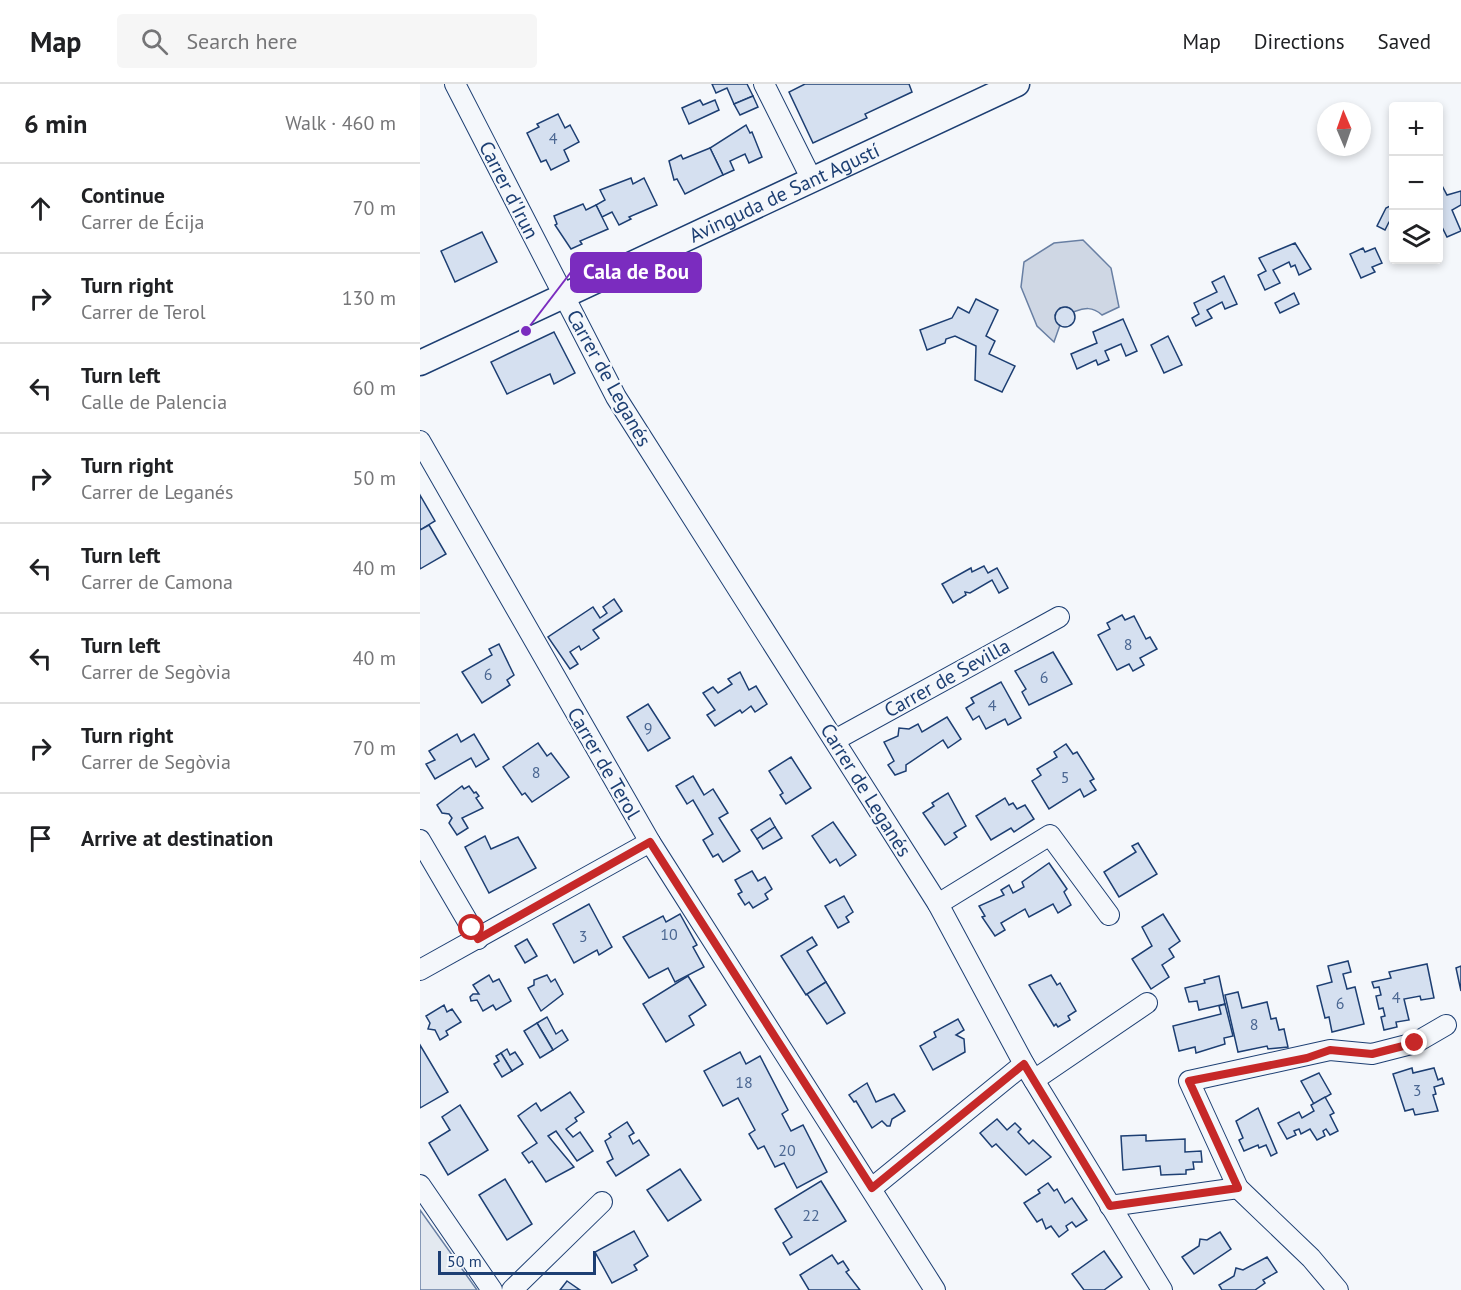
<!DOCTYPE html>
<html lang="en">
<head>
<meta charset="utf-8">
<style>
	:root { --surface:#fff; --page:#f6f6f6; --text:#202124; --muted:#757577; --line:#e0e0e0 }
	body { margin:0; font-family:"PT Sans",sans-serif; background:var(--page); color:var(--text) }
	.controls { position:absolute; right:18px; top:18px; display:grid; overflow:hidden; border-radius:6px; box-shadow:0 3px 9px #0003 }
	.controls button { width:54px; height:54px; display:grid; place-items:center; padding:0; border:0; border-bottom:2px solid var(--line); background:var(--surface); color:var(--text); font:30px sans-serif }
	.compass { position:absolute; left:897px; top:18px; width:54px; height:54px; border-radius:50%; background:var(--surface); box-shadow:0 3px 9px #0003; rotate:358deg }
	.scale { position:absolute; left:18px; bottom:15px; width:158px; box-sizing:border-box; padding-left:6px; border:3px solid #1d3f73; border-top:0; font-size:16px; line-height:21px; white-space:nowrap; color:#1d3f73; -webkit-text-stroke:4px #f4f7fb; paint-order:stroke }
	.stop { position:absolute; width:18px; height:18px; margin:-14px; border:4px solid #c62828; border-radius:50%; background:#fff }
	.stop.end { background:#c62828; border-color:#fff; box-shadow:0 2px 6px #0008 }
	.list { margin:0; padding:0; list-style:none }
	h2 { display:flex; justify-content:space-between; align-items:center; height:78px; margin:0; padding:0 24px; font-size:26px }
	h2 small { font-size:20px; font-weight:400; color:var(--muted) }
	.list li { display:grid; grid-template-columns:39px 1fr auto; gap:18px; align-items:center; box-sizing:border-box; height:90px; padding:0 24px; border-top:2px solid var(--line) }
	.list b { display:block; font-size:22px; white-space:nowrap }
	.list p { margin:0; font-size:20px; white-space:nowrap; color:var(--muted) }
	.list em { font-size:20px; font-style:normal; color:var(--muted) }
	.icon { flex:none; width:33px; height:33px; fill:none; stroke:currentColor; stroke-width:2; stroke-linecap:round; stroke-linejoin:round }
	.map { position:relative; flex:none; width:1041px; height:1206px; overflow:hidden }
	header { display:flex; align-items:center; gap:36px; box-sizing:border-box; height:84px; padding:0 30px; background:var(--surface); border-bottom:2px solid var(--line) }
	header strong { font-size:28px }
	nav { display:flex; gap:33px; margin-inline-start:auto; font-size:21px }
	.search { width:420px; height:54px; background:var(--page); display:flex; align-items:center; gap:15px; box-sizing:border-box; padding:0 21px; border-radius:6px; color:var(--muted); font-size:22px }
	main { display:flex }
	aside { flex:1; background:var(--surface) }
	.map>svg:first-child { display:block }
	.green { fill:#e3e9f0; stroke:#687fa3; stroke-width:1.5 }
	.water { fill:#cfd7e4; stroke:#687fa3; stroke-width:1.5 }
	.building { fill:#d5e0f0; stroke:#1d3f73; stroke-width:1.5 }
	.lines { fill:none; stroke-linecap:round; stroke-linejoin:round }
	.minor-casing { stroke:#1d3f73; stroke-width:22 }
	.tertiary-casing { stroke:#1d3f73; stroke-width:27 }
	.minor { stroke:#f4f7fb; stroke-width:20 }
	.tertiary { stroke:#f4f7fb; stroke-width:24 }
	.route { stroke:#c62828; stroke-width:8 }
	.labels { text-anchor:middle; stroke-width:4.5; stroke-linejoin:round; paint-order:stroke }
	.number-label { font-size:16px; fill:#4b6792 }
	.street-label { font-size:20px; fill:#1d3f73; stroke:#f4f7fb }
	.leader { fill:none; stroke:#7b2cbf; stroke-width:2 }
	.callout-dot { fill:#7b2cbf; stroke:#f4f7fb; stroke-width:2 }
	.callout { fill:#7b2cbf; stroke:#7b2cbf; stroke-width:2 }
	.callout-label { font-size:21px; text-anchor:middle; font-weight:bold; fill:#fff }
</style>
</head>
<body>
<header>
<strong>Map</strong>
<div class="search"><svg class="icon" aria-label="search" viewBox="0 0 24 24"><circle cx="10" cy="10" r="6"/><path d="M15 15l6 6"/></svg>Search here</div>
<nav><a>Map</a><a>Directions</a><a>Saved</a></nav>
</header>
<main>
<aside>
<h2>6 min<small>Walk · 460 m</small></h2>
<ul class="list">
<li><svg class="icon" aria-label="ahead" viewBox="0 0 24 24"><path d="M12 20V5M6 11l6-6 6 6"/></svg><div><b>Continue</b><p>Carrer de Écija</p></div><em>70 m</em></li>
<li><svg class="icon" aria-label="right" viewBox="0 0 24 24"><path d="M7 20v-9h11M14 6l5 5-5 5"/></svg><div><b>Turn right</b><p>Carrer de Terol</p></div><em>130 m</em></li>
<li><svg class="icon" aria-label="left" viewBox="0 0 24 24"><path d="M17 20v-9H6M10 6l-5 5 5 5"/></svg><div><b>Turn left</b><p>Calle de Palencia</p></div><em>60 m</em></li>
<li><svg class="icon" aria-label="right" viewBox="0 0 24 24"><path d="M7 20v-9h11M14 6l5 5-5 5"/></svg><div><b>Turn right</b><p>Carrer de Leganés</p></div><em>50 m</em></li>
<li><svg class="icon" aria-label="left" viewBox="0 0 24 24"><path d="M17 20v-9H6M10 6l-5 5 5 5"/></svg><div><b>Turn left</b><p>Carrer de Camona</p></div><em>40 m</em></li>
<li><svg class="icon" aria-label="left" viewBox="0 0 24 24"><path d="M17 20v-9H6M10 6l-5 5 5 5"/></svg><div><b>Turn left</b><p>Carrer de Segòvia</p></div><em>40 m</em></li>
<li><svg class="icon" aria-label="right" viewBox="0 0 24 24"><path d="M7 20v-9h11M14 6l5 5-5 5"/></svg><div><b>Turn right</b><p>Carrer de Segòvia</p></div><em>70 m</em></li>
<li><svg class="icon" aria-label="arrive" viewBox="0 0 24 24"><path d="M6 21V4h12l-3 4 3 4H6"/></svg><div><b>Arrive at destination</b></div></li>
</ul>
</aside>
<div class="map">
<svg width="1041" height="1206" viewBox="0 0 1041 1206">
	<rect width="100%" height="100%" fill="#f4f7fb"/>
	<path class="green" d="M0 1126 57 1206H0Z"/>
	<path class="water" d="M663 156 691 184 699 223 682 231C672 222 665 224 653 228L647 223 640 224 635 231 640 241 634 258 617 242 601 203 604 178 634 159Z"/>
	<g class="building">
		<path d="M292 0H327L333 12 314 20 307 4 296 9Z"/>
		<path d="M385 0H489L492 8 445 30 447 34 393 59 369 8Z"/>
		<path d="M333 12 338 23 320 31 314 20Z"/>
		<path d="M280 16 283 21 295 16 299 26 269 40 262 24Z"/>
		<path d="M138 30 145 44 150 41 159 58 144 66 149 77 131 86 126 76 121 78 107 49 119 43 117 40Z"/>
		<path d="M326 41 330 49 332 48 342 73 329 79 325 70 310 77 314 86 303 91 290 64Z"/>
		<path d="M290 64 303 91 265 110 257 95 254 96 249 77 261 71 263 75Z"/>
		<path d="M211 94 213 100 224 94 237 121 209 133 211 135 199 141 192 128 182 133 176 121 185 116 180 106Z"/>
		<path d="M1018 94 1027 111 1041 107V121L1032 126 1041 147 1027 153 1018 135Z"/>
		<path d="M163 120 166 126 176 121 188 145 160 157 162 160 151 165 135 141 137 140 134 132Z"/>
		<path d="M974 120V136L969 138 965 146 957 142 966 124Z"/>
		<path d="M62 148 77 178 35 198 21 167Z"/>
		<path d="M875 159 891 185 879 191 875 181 871 183 869 178 853 186 860 199 845 206 838 191 846 187 839 174Z"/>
		<path d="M943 164 945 168 955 164 962 179 952 183 955 188 941 194 930 170Z"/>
		<path d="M804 192 817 220 805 225 802 218 787 226 792 234 776 242 772 234 779 230 774 219 797 208 792 198Z"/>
		<path d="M874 209 879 220 860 229 855 219Z"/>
		<path d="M556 215 578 226 566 252 575 257 569 270 595 282 582 308 555 296 556 262 535 252 526 255 525 259 507 266 500 246 532 234 538 223 549 229Z"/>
		<circle cx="645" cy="233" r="10"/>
		<path d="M703 235 717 267 706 272 701 260 685 267 689 276 678 281 676 276 657 285 651 270 677 259 673 248Z"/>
		<path d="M134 248 155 289 134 300 130 290 87 310 71 278Z"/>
		<path d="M748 252 762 281 744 289 731 261Z"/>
		<path d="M0 411 15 437 0 446Z"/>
		<path d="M9 441 26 470 0 485V446Z"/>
		<path d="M564 482 568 489 577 484 588 504 579 509 572 496 550 509 545 508 546 511 533 519 522 500 551 484 552 488Z"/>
		<path d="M194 515 202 527 173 546 179 554 161 566 159 562 150 568 158 580 150 585 128 553 173 523 180 534 187 529 183 523Z"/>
		<path d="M702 531 705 536 714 532 726 555 730 553 737 565 720 574 724 581 713 587 709 580 697 586 678 551 690 545 687 539Z"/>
		<path d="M79 560 94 591 87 596 90 601 62 619 42 588 72 571 69 565Z"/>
		<path d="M633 568 652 600 609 621 602 608 606 605 595 587Z"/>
		<path d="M320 588 329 606 336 602 347 620 335 628 331 622 322 629 320 626 295 642 287 631 295 626 283 609 293 603 298 609 312 600 308 595Z"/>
		<path d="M581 598 601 634 588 641 585 635 566 645 559 632 553 636 546 624 554 619 551 614Z"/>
		<path d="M228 620 250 654 228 667 207 633Z"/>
		<path d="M527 633 541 655 528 664 523 656 486 681V687L475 691 468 681 474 677 464 658 478 652 479 644 489 645 498 640 502 648Z"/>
		<path d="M37 650 41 658 54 650 69 675 56 683 51 674 15 695 6 680 15 676 9 667Z"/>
		<path d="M118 659 127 672 131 669 149 693 112 718 105 709 102 711 83 683Z"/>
		<path d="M646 660 653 670 657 668 674 695 670 697 676 706 664 713 660 705 629 725 612 697 621 691 617 685 637 673 634 668Z"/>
		<path d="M371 673 391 704 366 720 360 711 363 709 349 687Z"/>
		<path d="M273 692 284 711 293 705 308 729 299 734 320 767 303 778 298 770 293 773 283 756 293 750 273 716 267 720 256 702Z"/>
		<path d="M42 702 44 705 49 702 54 709 56 708 59 712 56 714 63 724 42 734 48 744 37 751 29 739 32 734 29 730 22 729 17 721Z"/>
		<path d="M528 709 546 742 534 749 537 753 525 761 503 729 514 722 512 719Z"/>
		<path d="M585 714 589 721 593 719 597 725 605 721 614 735 594 748 591 744 571 756 556 732Z"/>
		<path d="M350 734 355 743 337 755 331 746Z"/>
		<path d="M413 738 436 771 420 782 416 775 410 779 392 752Z"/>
		<path d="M355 743 362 754 343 765 337 755Z"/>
		<path d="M65 752 71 765 98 753 116 784 69 809 45 763Z"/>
		<path d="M718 759 737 790 699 813 684 788 716 768 712 762Z"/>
		<path d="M629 779 647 805 644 808 651 821 638 829 633 820 609 833 605 825 581 839 585 846 575 852 562 833 565 832 559 822 584 811 581 806 589 801 593 809 604 803 602 798Z"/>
		<path d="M332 787 338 797 345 793 352 805 345 810 348 815 333 824 329 818 325 821 318 810 322 808 315 796Z"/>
		<path d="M424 812 433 828 426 833 429 838 418 844 405 822Z"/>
		<path d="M169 820 192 863 179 871 177 866 154 879 133 840Z"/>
		<path d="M260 830 277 861 273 863 284 883 255 898 248 884 229 894 203 853 243 832 246 838Z"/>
		<path d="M743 830 760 857 749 865 754 873 742 881 749 893 731 905 712 875 732 862 722 843Z"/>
		<path d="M392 853 397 861 387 867 406 898 386 911 361 872Z"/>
		<path d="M107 855 117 872 105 879 95 862Z"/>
		<path d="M928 877 931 888 923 890 927 905 935 903 944 940 912 948 909 933 905 934 897 902 912 898 908 882Z"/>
		<path d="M1007 880 1014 914 1001 916 1000 912 984 915 989 936 976 938 977 943 964 946 961 933 965 932 963 924 959 925 956 912 961 911 959 903 954 904 952 898 971 894 969 888Z"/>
		<path d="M1041 882V907L1036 884Z"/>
		<path d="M69 891 73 898 79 895 91 917 76 926 73 921 63 927 57 916 51 917 50 913 53 910H59L53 901Z"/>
		<path d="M127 891 131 898 135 895 143 910 121 927 108 904 114 901V896Z"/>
		<path d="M631 891 637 901 640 899 656 927 648 932 650 936 638 943 636 940 634 942 609 901Z"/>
		<path d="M268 892 286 921 269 932 274 941 246 958 223 920Z"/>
		<path d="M799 892 805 920 779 926 777 917 769 918 765 904 785 899 784 896Z"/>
		<path d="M406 898 425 929 407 940 387 910Z"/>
		<path d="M818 908 822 924 847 918 851 935 856 934 859 946 864 945 868 963 848 965 847 962 818 968 805 911Z"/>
		<path d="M805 920 813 952 804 954 805 960 776 969 775 963 759 967 753 942 801 930 799 922Z"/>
		<path d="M24 921 27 928 32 925 41 938 26 947 28 951 20 956 15 946 8 945 10 939 6 932Z"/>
		<path d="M127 933 136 950 142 946 148 956 133 966 117 939Z"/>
		<path d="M538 935 544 946 536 951 544 955 545 968 513 986 500 962 516 953 514 948Z"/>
		<path d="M117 939 133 966 120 974 104 947Z"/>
		<path d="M0 961 28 1008 0 1024Z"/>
		<path d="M87 965 90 971 95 968 103 980 92 987 81 969Z"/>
		<path d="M320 968 326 980 340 972 368 1026 362 1030 371 1047 383 1041 407 1088 377 1104 364 1079 355 1083 344 1062 338 1065 329 1050 335 1046 318 1014 303 1022 284 987Z"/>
		<path d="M81 969 92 987 82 993 74 980 79 977 76 972Z"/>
		<path d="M992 984 993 989 1014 984 1018 996 1022 994 1024 1000 1014 1003 1016 1010 1013 1011 1018 1027 995 1031 993 1025 985 1027 973 990Z"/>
		<path d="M899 989 911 1010 894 1020 881 997Z"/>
		<path d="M447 999 456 1018 474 1010 485 1027 472 1035 470 1042H467L462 1037 452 1044 436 1017 434 1018 429 1011Z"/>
		<path d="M150 1008 164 1028 155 1034 157 1037 146 1045 153 1053 160 1048 173 1067 157 1077 136 1047 128 1052 154 1083 126 1098 112 1077 109 1079 102 1069 117 1059 98 1032 116 1019 121 1027Z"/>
		<path d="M905 1013 914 1029 910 1031 918 1047 910 1051 906 1045 903 1047 905 1052 897 1056 890 1045 881 1050 879 1045 874 1047 876 1051 867 1055 858 1039 879 1028 882 1034 894 1027 891 1021Z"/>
		<path d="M40 1021 68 1066 28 1091 9 1059 30 1046 22 1033Z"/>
		<path d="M838 1024 857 1069 851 1072 846 1061 839 1064 838 1061 824 1067 819 1056 823 1054 816 1037Z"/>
		<path d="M577 1035 587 1046 595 1039 601 1045 598 1048 609 1060 613 1056 631 1073 606 1091 576 1060 572 1063 560 1049Z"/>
		<path d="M207 1038 214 1049 209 1052 213 1060 219 1056 229 1071 196 1092 187 1078 193 1075 185 1057 191 1053 189 1050Z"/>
		<path d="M726 1051V1057L765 1055V1068L781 1067 782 1078H773L774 1085 766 1086V1090L741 1091 740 1082 703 1086 701 1052Z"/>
		<path d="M260 1085 281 1116 248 1137 227 1106Z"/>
		<path d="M85 1095 112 1140 87 1156 59 1111Z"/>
		<path d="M401 1097 426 1137 370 1171 363 1159 372 1153 355 1125Z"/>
		<path d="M628 1099 634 1107 637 1105 645 1119 652 1114 667 1136 656 1143 652 1138 646 1142 648 1146 639 1153 631 1142 626 1145 622 1135 617 1138 604 1119 620 1109 618 1106Z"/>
		<path d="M214 1147 228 1172 214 1181 217 1186 192 1199 175 1168Z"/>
		<path d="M800 1148 811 1165 774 1190 762 1173 779 1162 780 1155 787 1156Z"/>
		<path d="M684 1167 702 1193 684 1206H664L652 1190Z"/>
		<path d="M412 1171 418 1180 423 1177 429 1186 426 1188 440 1206H389L380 1191Z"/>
		<path d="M847 1173 857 1188 843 1196 845 1199 835 1206H802L799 1201 814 1192 816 1184 823 1186Z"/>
		<path d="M147 1197 160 1206H140Z"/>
	</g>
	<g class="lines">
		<defs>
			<g id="minor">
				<path d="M35 0 196 313 518 820 604 980 742 1206"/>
				<path d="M344 0 392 96"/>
				<path d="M0 357 230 758 515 1206"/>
				<path d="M415 656 639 533"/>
				<path d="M0 756 58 855"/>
				<path d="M518 820 630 751 689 831"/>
				<path d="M0 886 230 758"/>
				<path d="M614 996 727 919"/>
				<path d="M0 1101 72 1206"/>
				<path d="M452 1104 604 980"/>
				<path d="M690 1122 818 1104"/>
				<path d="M92 1206 182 1118"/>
				<path d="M918 1206 891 1174 818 1104 769 997 910 966 952 970 995 959 1026 941"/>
			</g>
			<g id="tertiary">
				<path id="s1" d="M0 279 597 0"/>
			</g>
		</defs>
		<use href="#minor" class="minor-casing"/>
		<use href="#tertiary" class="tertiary-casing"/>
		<use href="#minor" class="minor"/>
		<use href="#tertiary" class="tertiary"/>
	</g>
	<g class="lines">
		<path class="route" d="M52 844 58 855 230 758 452 1104 604 980 690 1122 818 1104 769 997 887 974 910 966 952 970 995 959"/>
	</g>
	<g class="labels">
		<g class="number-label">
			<text x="133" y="60">4</text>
			<text x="708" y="566">8</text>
			<text x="68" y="596">6</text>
			<text x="624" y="599">6</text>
			<text x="572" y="627">4</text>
			<text x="228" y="650">9</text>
			<text x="116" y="694">8</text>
			<text x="645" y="699">5</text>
			<text x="249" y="856">10</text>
			<text x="163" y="858">3</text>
			<text x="976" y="919">4</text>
			<text x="920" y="925">6</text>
			<text x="834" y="946">8</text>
			<text x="324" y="1004">18</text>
			<text x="997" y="1012">3</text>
			<text x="367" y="1072">20</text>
			<text x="391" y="1137">22</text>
		</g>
		<g class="street-label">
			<text transform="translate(89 106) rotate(63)" y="7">Carrer d'Irun</text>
			<text dy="7" stroke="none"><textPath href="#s1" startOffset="402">Avinguda de Sant Agustí</textPath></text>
			<text transform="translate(189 294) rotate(61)" y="7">Carrer de Leganés</text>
			<text transform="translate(527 594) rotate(-29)" y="7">Carrer de Sevilla</text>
			<text transform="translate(184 679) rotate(60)" y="7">Carrer de Terol</text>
			<text transform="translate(446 706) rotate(58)" y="7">Carrer de Leganés</text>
		</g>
	</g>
	<path class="leader" d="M106 247L151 188"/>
	<circle class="callout-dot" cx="106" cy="247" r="6"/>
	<rect class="callout" x="151" y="169" width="130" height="39" rx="6"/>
	<g class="callout-label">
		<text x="216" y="195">Cala de Bou</text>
	</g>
</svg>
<div class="controls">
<button>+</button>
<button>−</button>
<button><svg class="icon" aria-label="layers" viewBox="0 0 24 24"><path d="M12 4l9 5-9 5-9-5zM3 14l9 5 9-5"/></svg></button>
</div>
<svg class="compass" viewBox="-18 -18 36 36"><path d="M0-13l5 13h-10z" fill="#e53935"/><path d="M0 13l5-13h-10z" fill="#757577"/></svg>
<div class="scale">50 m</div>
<div class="stop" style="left:52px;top:844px"></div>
<div class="stop end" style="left:995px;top:959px"></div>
</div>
</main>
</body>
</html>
